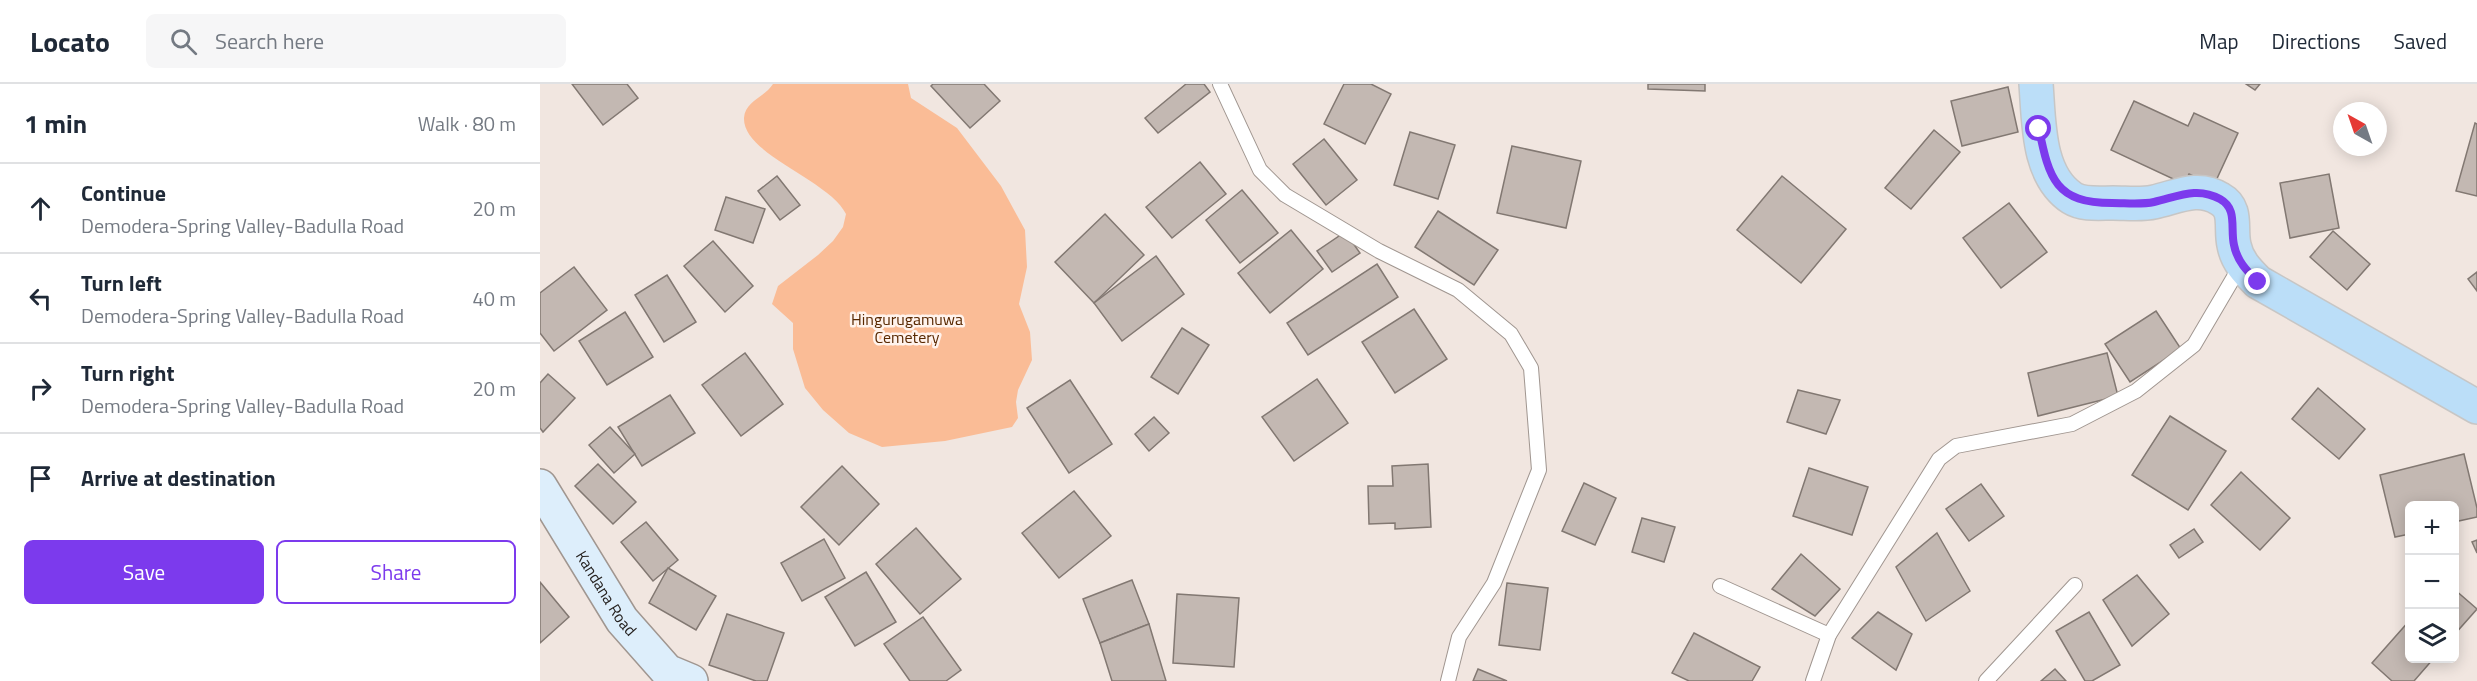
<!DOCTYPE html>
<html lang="en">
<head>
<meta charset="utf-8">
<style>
	:root { --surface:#fff; --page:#f6f6f7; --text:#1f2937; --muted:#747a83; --line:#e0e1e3; --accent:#7c3aed }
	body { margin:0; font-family:"Titillium Web",sans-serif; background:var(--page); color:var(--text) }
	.controls { position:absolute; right:18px; bottom:18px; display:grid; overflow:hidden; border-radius:9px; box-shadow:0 3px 15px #0003 }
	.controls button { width:54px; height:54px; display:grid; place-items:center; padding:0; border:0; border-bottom:2px solid var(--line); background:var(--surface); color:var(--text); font:30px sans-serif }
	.compass { position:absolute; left:1793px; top:18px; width:54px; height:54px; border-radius:50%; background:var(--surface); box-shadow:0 3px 15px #0003; rotate:320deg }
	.stop { position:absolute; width:18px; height:18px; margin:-14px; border:4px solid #7c3aed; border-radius:50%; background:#fff }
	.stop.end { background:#7c3aed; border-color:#fff; box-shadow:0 2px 6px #0008 }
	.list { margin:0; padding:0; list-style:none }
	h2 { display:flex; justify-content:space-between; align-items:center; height:78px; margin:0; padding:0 24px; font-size:26px }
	h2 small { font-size:20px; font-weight:400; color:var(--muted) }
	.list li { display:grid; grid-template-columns:39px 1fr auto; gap:18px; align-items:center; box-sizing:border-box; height:90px; padding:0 24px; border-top:2px solid var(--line) }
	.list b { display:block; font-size:22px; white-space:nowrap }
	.list p { margin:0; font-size:20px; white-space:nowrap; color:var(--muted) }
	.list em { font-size:20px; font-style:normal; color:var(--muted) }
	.actions { display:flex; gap:12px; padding:18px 24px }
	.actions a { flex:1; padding:14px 0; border:2px solid var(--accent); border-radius:9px; text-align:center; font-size:21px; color:var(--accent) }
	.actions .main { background:var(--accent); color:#fff }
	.icon { flex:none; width:33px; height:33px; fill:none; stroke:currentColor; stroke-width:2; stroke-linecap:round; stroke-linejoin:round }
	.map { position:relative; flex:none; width:1937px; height:597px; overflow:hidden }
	header { display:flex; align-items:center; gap:36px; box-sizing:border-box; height:84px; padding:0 30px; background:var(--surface); border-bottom:2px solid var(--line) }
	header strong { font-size:28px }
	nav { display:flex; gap:33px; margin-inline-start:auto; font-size:21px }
	.search { width:420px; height:54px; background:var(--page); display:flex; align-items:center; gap:15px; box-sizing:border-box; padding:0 21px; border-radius:9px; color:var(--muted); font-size:22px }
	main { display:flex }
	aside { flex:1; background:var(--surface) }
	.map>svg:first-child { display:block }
	.green { fill:#fabc96 }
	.building { fill:#c3b8b2; stroke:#827872; stroke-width:1.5 }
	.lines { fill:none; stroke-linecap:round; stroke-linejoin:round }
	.lane-casing { stroke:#a09690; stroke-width:16 }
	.secondary-casing { stroke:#a09690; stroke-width:36 }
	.primary-casing { stroke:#c7c6c5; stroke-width:36 }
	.lane { stroke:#fff; stroke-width:14 }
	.secondary { stroke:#ddeefb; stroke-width:33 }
	.primary { stroke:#bbdef8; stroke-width:33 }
	.route { stroke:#7c3aed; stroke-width:8 }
	.labels { text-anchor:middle; stroke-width:5; stroke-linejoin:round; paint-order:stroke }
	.park-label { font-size:16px; fill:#582800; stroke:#fff3ed }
	.street-label { font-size:16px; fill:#262220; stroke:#fff3ed }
</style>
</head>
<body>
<header>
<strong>Locato</strong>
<div class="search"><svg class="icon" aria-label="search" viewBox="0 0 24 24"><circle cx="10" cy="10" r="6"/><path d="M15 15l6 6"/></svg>Search here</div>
<nav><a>Map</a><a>Directions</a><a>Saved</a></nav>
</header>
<main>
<aside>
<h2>1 min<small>Walk · 80 m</small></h2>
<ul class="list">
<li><svg class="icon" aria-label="ahead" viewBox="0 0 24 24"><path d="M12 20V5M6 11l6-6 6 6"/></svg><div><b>Continue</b><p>Demodera-Spring Valley-Badulla Road</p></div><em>20 m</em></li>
<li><svg class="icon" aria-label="left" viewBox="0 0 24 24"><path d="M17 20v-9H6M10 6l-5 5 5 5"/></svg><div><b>Turn left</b><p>Demodera-Spring Valley-Badulla Road</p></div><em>40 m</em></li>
<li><svg class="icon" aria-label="right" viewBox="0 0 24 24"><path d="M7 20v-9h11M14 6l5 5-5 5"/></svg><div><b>Turn right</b><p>Demodera-Spring Valley-Badulla Road</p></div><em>20 m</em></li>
<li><svg class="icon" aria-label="arrive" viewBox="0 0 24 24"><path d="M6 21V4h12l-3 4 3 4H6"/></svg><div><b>Arrive at destination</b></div></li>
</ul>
<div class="actions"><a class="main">Save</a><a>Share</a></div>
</aside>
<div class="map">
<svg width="1937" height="597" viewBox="0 0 1937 597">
	<rect width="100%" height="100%" fill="#f1e6e0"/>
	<path class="green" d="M233 0H368L371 14 417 44 461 102 485 146 487 183 479 220 490 248 492 276 478 306 476 318 478 334 472 343 405 357 342 363 309 349 283 326 265 304 253 265V239L232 220 238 202 278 171 293 157 303 143 306 130C290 96 203 71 204 34 205 17 225 13 233 0Z"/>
	<g class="building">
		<path d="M32 0H87L98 14 63 41Z"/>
		<path d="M393 0H444L460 17 430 44 391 2Z"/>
		<path d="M646 0H664L670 8 618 49 605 34Z"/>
		<path d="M804 0H831L851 10 825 60 784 40Z"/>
		<path d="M1108 0H1165V7L1108 5Z"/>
		<path d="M1706 0H1720L1715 6Z"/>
		<path d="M1468 3 1478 48 1422 62 1411 17Z"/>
		<path d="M1594 17 1648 42 1654 29 1698 49 1674 101 1649 90 1644 100 1571 66Z"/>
		<path d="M1935 39 1937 40V112L1916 107Z"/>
		<path d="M1394 46 1420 68 1371 125 1345 104Z"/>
		<path d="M870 48 915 61 898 115 854 101Z"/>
		<path d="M784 55 817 96 786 121 753 80Z"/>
		<path d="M972 62 1041 77 1026 144 957 129Z"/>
		<path d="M660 78 686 110 632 154 606 123Z"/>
		<path d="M1789 90 1799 144 1750 154 1740 99Z"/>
		<path d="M237 92 260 121 240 136 218 107Z"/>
		<path d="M1242 92 1306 145 1261 199 1197 146Z"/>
		<path d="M702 106 738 149 700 179 666 136Z"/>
		<path d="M186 113 225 125 213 159 175 146Z"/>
		<path d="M1469 119 1507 168 1461 204 1423 154Z"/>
		<path d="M898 127 958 166 934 201 875 163Z"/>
		<path d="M565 130 604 171 554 219 515 178Z"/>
		<path d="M751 146 783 185 730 229 698 189Z"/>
		<path d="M1793 147 1830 180 1807 206 1770 173Z"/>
		<path d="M805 148 820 169 792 188 777 167Z"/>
		<path d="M173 157 213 202 185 228 144 182Z"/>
		<path d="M616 172 644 210 582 257 554 219Z"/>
		<path d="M837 180 858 213 768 271 747 239Z"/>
		<path d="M34 183 67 226 14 267 0 249V209Z"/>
		<path d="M1937 188V207L1928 195Z"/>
		<path d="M127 191 156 238 124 258 95 211Z"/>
		<path d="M874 225 907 275 855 309 822 258Z"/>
		<path d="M1616 227 1641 265 1590 298 1565 260Z"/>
		<path d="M85 228 113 273 67 301 39 257Z"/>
		<path d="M642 244 669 261 638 310 611 293Z"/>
		<path d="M205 269 243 320 201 352 162 301Z"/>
		<path d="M1567 269 1578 312 1498 332 1488 289Z"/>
		<path d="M8 290 35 314 3 348 0 344V299Z"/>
		<path d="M777 295 808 339 754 377 722 333Z"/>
		<path d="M530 296 572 360 529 389 487 324Z"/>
		<path d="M1778 304 1825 345 1799 375 1752 335Z"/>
		<path d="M1258 306 1300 316 1286 350 1247 338Z"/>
		<path d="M130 311 155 349 102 382 78 343Z"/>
		<path d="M1630 332 1686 367 1648 426 1592 391Z"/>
		<path d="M614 333 629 349 609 367 595 350Z"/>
		<path d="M70 343 95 370 74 389 49 361Z"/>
		<path d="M1924 370 1937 424V433L1914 438V422H1870V450L1855 453 1840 391Z"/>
		<path d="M58 380 96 418 73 440 35 402Z"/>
		<path d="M888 380 891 443 855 445V439L829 440 828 402H853L852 382Z"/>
		<path d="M302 382 339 420 299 461 261 423Z"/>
		<path d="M1269 384 1328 403 1312 451 1253 432Z"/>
		<path d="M1701 388 1750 434 1720 466 1671 421Z"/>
		<path d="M1044 399 1076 414 1055 461 1022 447Z"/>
		<path d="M1441 400 1464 432 1429 457 1406 425Z"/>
		<path d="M534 407 571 452 519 494 482 449Z"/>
		<path d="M1102 434 1135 443 1124 478 1092 468Z"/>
		<path d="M106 438 138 476 113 497 81 458Z"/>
		<path d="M376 444 421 495 380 530 336 480Z"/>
		<path d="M1654 445 1663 458 1639 474 1630 461Z"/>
		<path d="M1397 449 1430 507 1386 537 1356 483Z"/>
		<path d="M284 455 305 494 262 517 241 479Z"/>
		<path d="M1937 456V469L1932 458Z"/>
		<path d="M1261 470 1300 505 1275 532 1232 505Z"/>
		<path d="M128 484 176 512 156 546 109 519Z"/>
		<path d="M326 488 356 538 315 562 285 513Z"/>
		<path d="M1597 491 1629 530 1592 562 1563 516Z"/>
		<path d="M592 496 609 540 560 559 543 515Z"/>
		<path d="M0 498 29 533 0 559Z"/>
		<path d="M967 499 1008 504 1000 566 959 561Z"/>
		<path d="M1914 505 1937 525 1914 551Z"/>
		<path d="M637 510 699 514 694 583 633 579Z"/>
		<path d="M1338 528 1372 550 1356 586 1312 554Z"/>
		<path d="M1549 528 1580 581 1552 597H1545L1516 547Z"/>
		<path d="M187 530 244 549 227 597H216L169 581Z"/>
		<path d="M383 533 421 586 406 597H370L344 560Z"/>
		<path d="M1870 536V574H1894L1874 597H1852L1832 579Z"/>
		<path d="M609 540 626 597H572L560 559Z"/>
		<path d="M1154 549 1220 583 1212 597H1149L1132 589Z"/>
		<path d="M938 585 967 597H933Z"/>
		<path d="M1515 585 1526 597H1501Z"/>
	</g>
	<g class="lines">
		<defs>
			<g id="lane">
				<path d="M680 0 720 86 745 111 839 167 918 206 971 250 991 284 999 386 954 499 919 553 908 597"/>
				<path d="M1180 502 1289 551"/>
				<path d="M1273 597 1289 551 1399 375 1416 362 1532 340 1596 307 1654 261 1701 181"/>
				<path d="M1446 597 1535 501"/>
			</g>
			<g id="secondary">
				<path id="s1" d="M0 402 82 536 127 587 151 597"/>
			</g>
			<path id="primary" d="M1496 0C1499 37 1497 91 1532 114 1543 121 1560 119 1573 119 1586 119 1601 121 1614 118 1637 113 1658 101 1680 115 1698 125 1690 144 1694 161 1697 177 1707 187 1718 198L1937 323"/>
		</defs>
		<use href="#lane" class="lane-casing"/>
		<use href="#secondary" class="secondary-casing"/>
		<use href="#primary" class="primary-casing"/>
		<use href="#lane" class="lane"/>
		<use href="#secondary" class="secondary"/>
		<use href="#primary" class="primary"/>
	</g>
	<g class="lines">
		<path class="route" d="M1499 45C1509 95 1516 119 1572 119 1586 119 1601 121 1614 118 1637 113 1657 102 1680 115 1698 125 1690 144 1694 161 1697 177 1707 187 1718 198"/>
	</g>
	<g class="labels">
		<g class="park-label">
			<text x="367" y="241">Hingurugamuwa<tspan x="367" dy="18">Cemetery</tspan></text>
		</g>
		<g class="street-label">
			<text dy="6" stroke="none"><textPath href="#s1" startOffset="126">Kandana Road</textPath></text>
		</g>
	</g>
</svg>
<div class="controls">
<button>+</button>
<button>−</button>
<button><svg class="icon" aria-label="layers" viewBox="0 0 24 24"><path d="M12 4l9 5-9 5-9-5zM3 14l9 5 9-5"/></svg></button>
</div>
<svg class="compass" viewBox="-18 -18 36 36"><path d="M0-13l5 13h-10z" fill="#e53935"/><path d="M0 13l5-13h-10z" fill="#747a83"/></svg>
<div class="stop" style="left:1499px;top:45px"></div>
<div class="stop end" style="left:1718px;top:198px"></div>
</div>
</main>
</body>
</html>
